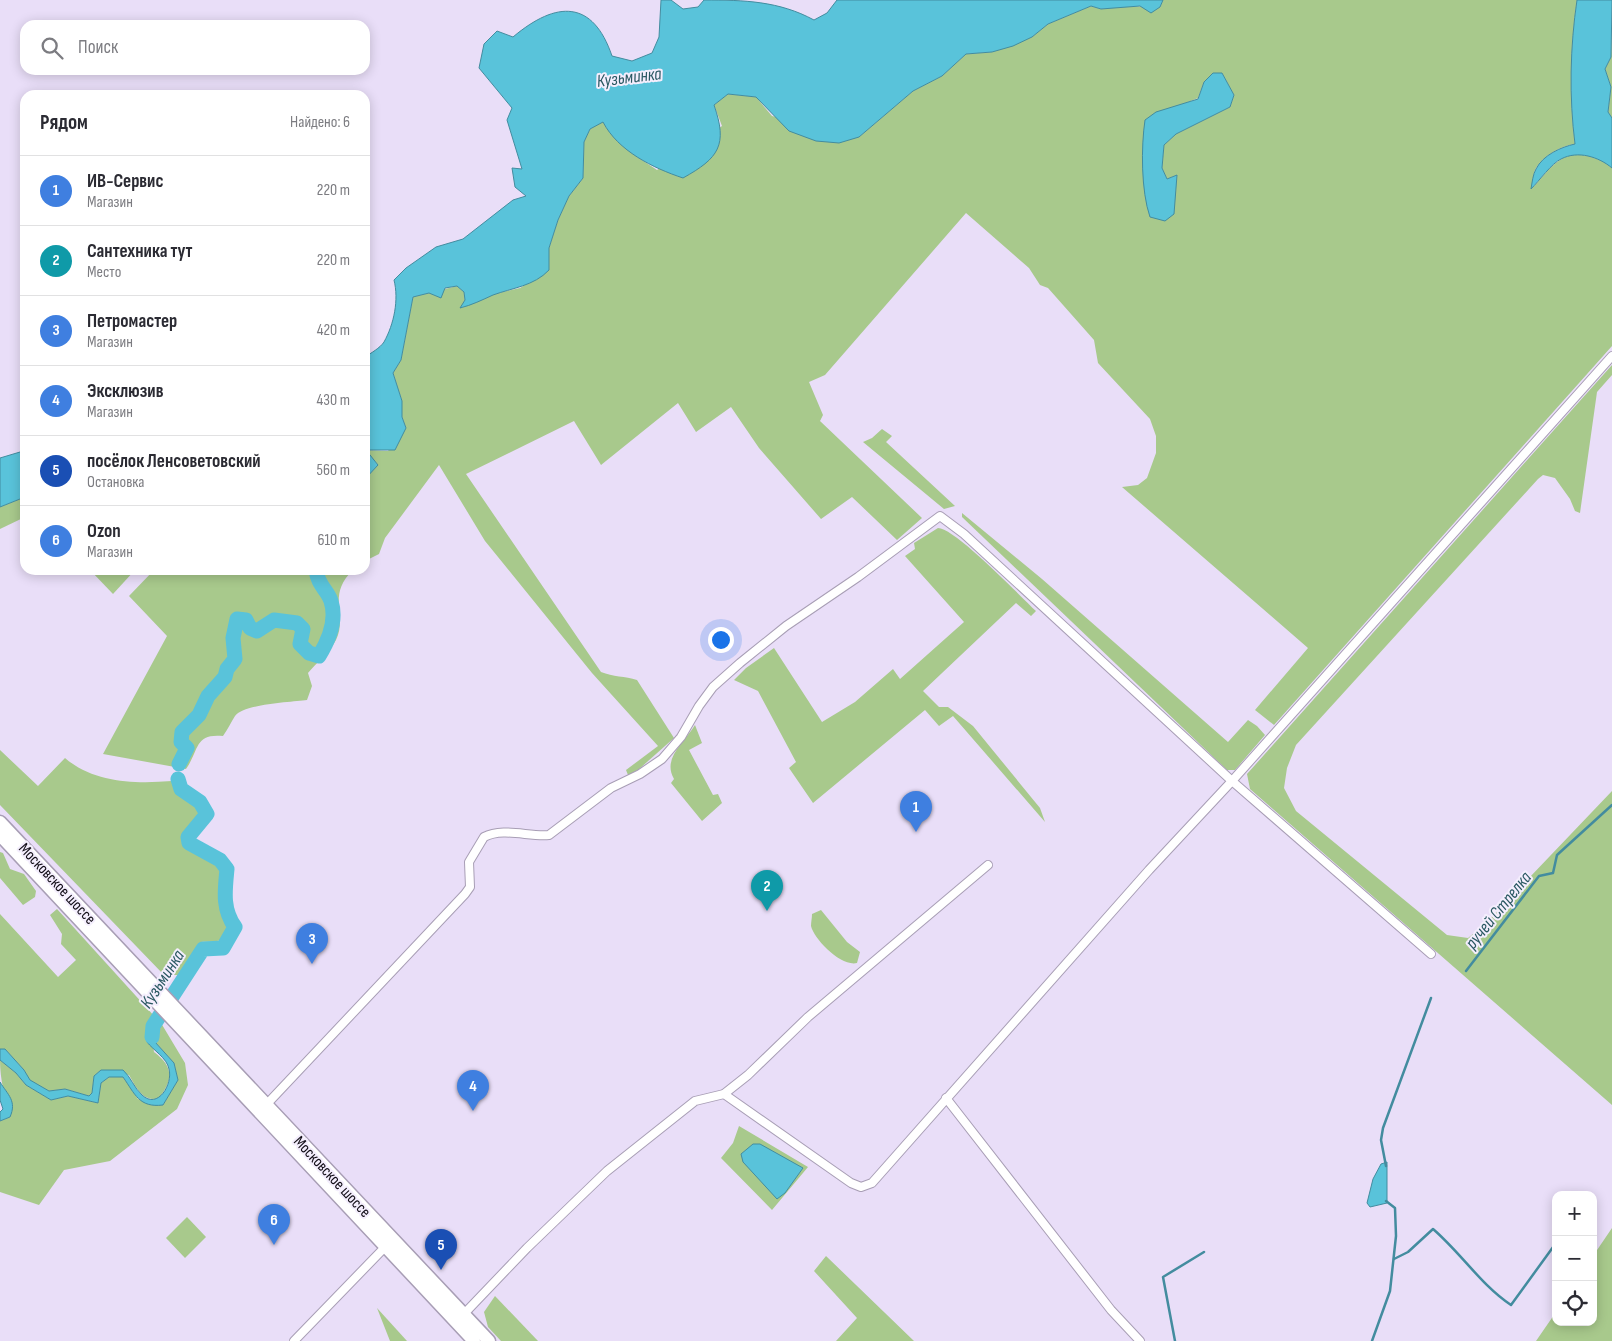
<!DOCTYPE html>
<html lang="ru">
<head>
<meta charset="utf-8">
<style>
	:root { --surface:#fff; --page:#f2f2f3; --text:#2b2b33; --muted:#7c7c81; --line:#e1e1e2; --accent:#75812e }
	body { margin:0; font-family:"Sofia Sans Condensed",sans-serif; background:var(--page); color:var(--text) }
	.controls { position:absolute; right:15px; bottom:15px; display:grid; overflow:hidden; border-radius:10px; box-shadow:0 2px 12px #0003 }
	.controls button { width:45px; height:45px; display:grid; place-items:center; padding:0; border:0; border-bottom:1px solid var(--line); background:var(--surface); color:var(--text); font:25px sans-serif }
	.you { position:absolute; left:720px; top:639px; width:18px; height:18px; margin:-12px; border:4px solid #fff; border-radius:50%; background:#1a73e8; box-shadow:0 0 0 8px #1a73e833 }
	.badge { display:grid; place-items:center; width:32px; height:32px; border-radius:50%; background:var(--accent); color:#fff; font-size:16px; font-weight:700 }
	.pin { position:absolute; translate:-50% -41px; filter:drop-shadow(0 1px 2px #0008) }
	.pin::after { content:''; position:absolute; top:26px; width:18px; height:15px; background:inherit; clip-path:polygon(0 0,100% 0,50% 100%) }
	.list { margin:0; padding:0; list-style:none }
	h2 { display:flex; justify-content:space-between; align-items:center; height:65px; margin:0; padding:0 20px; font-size:21px }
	h2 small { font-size:16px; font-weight:400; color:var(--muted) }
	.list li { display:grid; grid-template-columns:32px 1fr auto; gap:15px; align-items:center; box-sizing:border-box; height:70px; padding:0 20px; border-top:1px solid var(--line) }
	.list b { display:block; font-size:19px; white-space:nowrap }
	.list p { margin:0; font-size:16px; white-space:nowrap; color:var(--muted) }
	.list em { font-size:16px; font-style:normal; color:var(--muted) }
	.icon { flex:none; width:28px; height:28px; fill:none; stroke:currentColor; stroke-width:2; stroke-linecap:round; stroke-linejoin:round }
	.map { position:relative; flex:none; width:1612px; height:1341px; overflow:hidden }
	.search { position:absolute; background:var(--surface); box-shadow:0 2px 12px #0003; left:20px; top:20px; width:350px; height:55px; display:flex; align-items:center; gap:12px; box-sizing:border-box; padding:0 18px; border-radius:15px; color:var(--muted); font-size:19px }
	.panel { position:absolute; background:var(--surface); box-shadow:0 2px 12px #0003; left:20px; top:90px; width:350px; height:485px; border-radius:15px }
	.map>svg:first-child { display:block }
	.green { fill:#a8c98c; fill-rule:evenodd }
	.water { fill:#59c3da; stroke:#438c9f }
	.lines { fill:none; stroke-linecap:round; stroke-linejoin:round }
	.stream { stroke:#438c9f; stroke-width:2.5 }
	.river { stroke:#59c3da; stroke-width:15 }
	.minor-casing { stroke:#a89eb5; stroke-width:10 }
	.trunk-casing { stroke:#a89eb5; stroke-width:15 }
	.minor { stroke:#fff; stroke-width:8 }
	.trunk { stroke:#fff; stroke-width:12 }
	.labels { text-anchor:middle; stroke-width:4; stroke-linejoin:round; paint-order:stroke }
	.street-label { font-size:16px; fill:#100c15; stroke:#f4eefd }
	.water-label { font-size:18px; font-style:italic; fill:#2a5862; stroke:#f4eefd }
</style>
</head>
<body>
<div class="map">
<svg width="1612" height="1341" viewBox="0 0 1612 1341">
	<rect width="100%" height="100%" fill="#e9def8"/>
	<g class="green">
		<path d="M1163 0H1577C1570 47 1569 97 1575 144 1561 146 1544 155 1536 168 1533 173 1533 182 1532 188 1541 179 1550 166 1560 160 1576 149 1599 157 1612 168V346L1274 725 1255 710 1308 648 1122 487 1138 485 1147 478 1156 453V436L1150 419 1098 363 1094 340 1048 288 1040 285 1029 268 966 213 825 375 809 382 823 415 820 421 922 518 897 540 852 497 821 519 759 448 731 407 696 432 678 403 601 465 574 421 466 474 601 672C613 677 625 676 637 680L674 738 638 770 628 775 626 770 658 746 592 673 485 541 439 465 385 538 379 554 365 561V479L378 465 365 450 388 451 406 428 402 417V401L393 373 401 360 413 297 457 286 464 292 465 300 461 308 494 294 520 288 549 270V248L558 220 569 196 583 178 584 142 590 129 603 121C614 143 638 157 657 170L722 126 714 105 728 94 756 97 772 116 859 137 913 91 942 76 966 54 992 52 1032 37 1048 24 1091 6 1101 9 1120 6 1160 7ZM1213 73H1222L1234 95 1230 107 1176 134 1164 145 1162 168 1167 179 1177 175 1175 193 1146 199 1143 158 1186 103 1198 98 1204 82Z"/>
		<path d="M1612 23V118L1608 112 1611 87 1605 69 1611 57Z"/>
		<path d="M1612 365V375L1597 392 1580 513 1575 511 1570 499 1555 478 1543 475 1538 479 1296 745 1287 768 1284 788 1296 811 1447 935 1468 938 1484 925 1612 791V1105L1250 789 1247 774Z"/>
		<path d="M882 429 892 436 886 442 955 506 944 509 863 442 872 438Z"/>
		<path d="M25 497V517L0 529V507Z"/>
		<path d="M962 513 1042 579 1228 742 1248 720 1257 726 1265 735 1235 770H1227L962 517Z"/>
		<path d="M938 528C955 528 1020 596 1036 611L1031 616 1016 603 923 691 939 707H948L973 726 1040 808 1045 822 953 716 939 726 925 710 813 803 789 768 796 762 758 691 734 680 746 668 774 648 822 722 855 702 893 669 900 679 964 622 905 556 915 549 914 543Z"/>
		<path d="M90 570H135L113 594Z"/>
		<path d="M154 570H353C326 596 348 615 336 640 329 653 317 662 308 673L312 686 307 700C292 702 243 704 235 716 231 722 228 729 223 736 194 733 199 751 186 769L103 754 167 636 129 596Z"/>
		<path d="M695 725 702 743 689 750 713 795 718 794 722 803 702 821 671 783 674 779C662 758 684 743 695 725Z"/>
		<path d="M0 750 38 786 65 758C94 783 135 784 172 781L179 793 200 810C197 823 183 829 182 843L220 867C222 876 218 883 219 892 220 905 225 916 229 928 227 944 213 941 201 942L179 975H164L0 805Z"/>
		<path d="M0 852 3 853 10 869 24 874 36 891 35 897 23 905 0 878Z"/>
		<path d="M57 909 155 1017 150 1025 154 1052C173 1066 174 1079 159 1098 143 1103 136 1087 129 1075L101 1070 94 1076 92 1094 89 1096 65 1089 49 1091 29 1080 24 1070 5 1049H0V914L58 977 76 960 61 944 62 934 50 915Z"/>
		<path d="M821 910 847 942 860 952 857 963C841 967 814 939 811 926 811 922 812 918 812 914Z"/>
		<path d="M161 1023 185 1063 188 1085 177 1109 110 1161 64 1170 39 1205 0 1192V1121L10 1117C5 1096 0 1081 0 1060L16 1073 26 1085 51 1100 68 1096 98 1103 101 1083 109 1077H123L138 1099 163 1105 178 1080 174 1063 155 1042 156 1028Z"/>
		<path d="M739 1126 808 1167 772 1210 721 1158 733 1143Z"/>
		<path d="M187 1217 206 1237 185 1258 166 1238Z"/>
		<path d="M1612 1228V1341H1536L1556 1312V1322H1593V1256Z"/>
		<path d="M826 1256 914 1341H836L857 1318 814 1271Z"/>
		<path d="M495 1296 538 1341H501L488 1327 484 1312Z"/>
		<path d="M377 1308 407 1341H390Z"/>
	</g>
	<g class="water">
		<path d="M661 0H671L683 9 698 7 704 0C744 0 779 1 814 20L827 13 837 0H1163L1160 7 1151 13 1140 6 1101 9 1091 6 1048 24 1032 37 1013 46 992 52 966 54 942 76 913 91 859 137 839 143 816 141 789 131 756 97 728 94 714 105C728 145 719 158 683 178 653 168 618 151 603 122L590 129 584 142 583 178 569 196 558 220 549 248V270C534 286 512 288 493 295 482 300 472 305 460 308L465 300 464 292 457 286 445 288 441 298 429 293 413 297 401 360 393 373 402 401V417L406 428 395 450H366L378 465 365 479V357C371 353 380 348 384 342 394 324 399 300 394 280L406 268 436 247 463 239 513 200 526 196 515 187 512 168 522 169 507 120 512 108 479 68 484 44 497 31 513 37C557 0 593 0 612 56L632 61 652 53 659 37Z"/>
		<path d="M1577 0H1612L1611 57 1605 69 1611 87 1608 112 1612 118V168C1599 157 1578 150 1561 159 1552 163 1539 181 1531 189 1532 183 1533 174 1536 169 1543 155 1561 147 1575 144 1569 97 1570 47 1577 0Z"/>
		<path d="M1213 73H1222L1234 95 1230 107 1176 134 1164 145 1162 168 1167 179 1177 175 1174 214 1165 221 1150 217C1141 191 1141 147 1145 120L1156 112 1198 99 1204 82Z"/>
		<path d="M20 452 25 455V497L0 507V458Z"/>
		<path d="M155 1017 161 1023 156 1029 155 1042 174 1063 178 1080 163 1105C139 1108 135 1094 123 1077H109L101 1083 98 1103 68 1096 51 1100 26 1085 16 1073 0 1060V1049H5L24 1070 30 1080 49 1091 65 1089 89 1096 92 1093 94 1076 101 1070H123C131 1077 134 1088 142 1095 158 1110 173 1084 169 1069 167 1058 153 1050 147 1042L150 1025Z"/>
		<path d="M0 1082C8 1095 17 1101 10 1117L0 1121V1112L3 1109 0 1100Z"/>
		<path d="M753 1144H760L803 1168 785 1193 777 1199 743 1162 741 1154Z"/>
		<path d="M1387 1162V1203L1370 1207 1367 1203 1373 1179 1381 1164Z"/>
	</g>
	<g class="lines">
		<g class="stream">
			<path d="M1466 971 1539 876 1553 873 1557 855 1612 805"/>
			<path d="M1386 1166 1381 1140 1383 1128 1431 998"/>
			<path d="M1394 1259 1408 1252 1433 1229C1461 1253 1481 1285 1511 1305L1556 1243"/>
			<path d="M1175 1341 1163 1277 1204 1252"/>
			<path d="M1372 1341 1390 1291 1396 1236 1395 1208 1386 1201"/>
		</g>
		<g class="river">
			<path d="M179 764 187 748 181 742 182 732 199 715 208 696 225 677 227 669 235 659 233 638 237 619 246 620 250 628 257 631 274 620 297 623 303 629 300 644 309 653 319 656C329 640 337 620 331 601 327 589 318 586 316 570"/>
			<path d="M152 1037 153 1026 203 949 223 948 235 927C222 909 225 890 227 869L220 860 189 843 188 837 207 814 200 802 181 789 178 779"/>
		</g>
		<defs>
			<g id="minor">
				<path d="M724 1094 851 1183 861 1187 872 1183 1149 870 1232 781 1612 356"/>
				<path d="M946 1098 1111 1310 1140 1341"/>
				<path d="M266 1105 465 894 470 887 469 862 484 837C503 827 529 837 549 835L611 788 640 774 662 759 681 737 699 706 713 687 740 663 786 626 858 577 940 516 964 534 1232 781 1431 954"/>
				<path d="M461 1317 527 1248 607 1171 695 1101 724 1094 748 1075 808 1017 988 865"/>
				<path d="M294 1341 388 1244"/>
			</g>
			<g id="trunk">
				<path d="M0 822 489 1341"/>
				<path d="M0 835 474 1341"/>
			</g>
		</defs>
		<use href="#minor" class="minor-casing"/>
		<use href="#trunk" class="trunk-casing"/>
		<use href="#minor" class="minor"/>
		<use href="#trunk" class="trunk"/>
	</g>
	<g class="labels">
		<g class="street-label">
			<text transform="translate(58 883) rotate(47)" y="6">Московское шоссе</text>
			<text transform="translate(333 1176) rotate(47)" y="6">Московское шоссе</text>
		</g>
		<g class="water-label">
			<text transform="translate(629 77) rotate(-7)" y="6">Кузьминка</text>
			<text transform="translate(1498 910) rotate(-51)" y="6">ручей Стрелка</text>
			<text transform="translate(162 979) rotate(-57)" y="6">Кузьминка</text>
		</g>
	</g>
</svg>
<div class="controls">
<button>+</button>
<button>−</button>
<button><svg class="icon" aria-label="locate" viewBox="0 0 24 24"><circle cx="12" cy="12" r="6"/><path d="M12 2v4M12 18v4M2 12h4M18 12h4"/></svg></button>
</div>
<div class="you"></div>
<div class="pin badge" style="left:916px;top:832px;background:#3f7fe0">1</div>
<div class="pin badge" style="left:767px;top:911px;background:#0f9aa8">2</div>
<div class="pin badge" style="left:312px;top:964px;background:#3f7fe0">3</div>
<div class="pin badge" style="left:473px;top:1111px;background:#3f7fe0">4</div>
<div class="pin badge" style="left:441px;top:1270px;background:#1a4fb4">5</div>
<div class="pin badge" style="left:274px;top:1245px;background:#3f7fe0">6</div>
<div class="search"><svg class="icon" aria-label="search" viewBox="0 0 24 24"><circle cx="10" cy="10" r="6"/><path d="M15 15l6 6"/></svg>Поиск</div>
<section class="panel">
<h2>Рядом<small>Найдено: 6</small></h2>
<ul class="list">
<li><span class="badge" style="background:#3f7fe0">1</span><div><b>ИВ-Сервис</b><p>Магазин</p></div><em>220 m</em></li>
<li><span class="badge" style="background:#0f9aa8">2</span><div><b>Сантехника тут</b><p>Место</p></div><em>220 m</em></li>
<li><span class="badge" style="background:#3f7fe0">3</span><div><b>Петромастер</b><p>Магазин</p></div><em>420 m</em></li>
<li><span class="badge" style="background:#3f7fe0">4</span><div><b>Эксклюзив</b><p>Магазин</p></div><em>430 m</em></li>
<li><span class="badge" style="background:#1a4fb4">5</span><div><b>посёлок Ленсоветовский</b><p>Остановка</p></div><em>560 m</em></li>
<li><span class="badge" style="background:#3f7fe0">6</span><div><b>Ozon</b><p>Магазин</p></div><em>610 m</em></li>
</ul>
</section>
</div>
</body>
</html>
